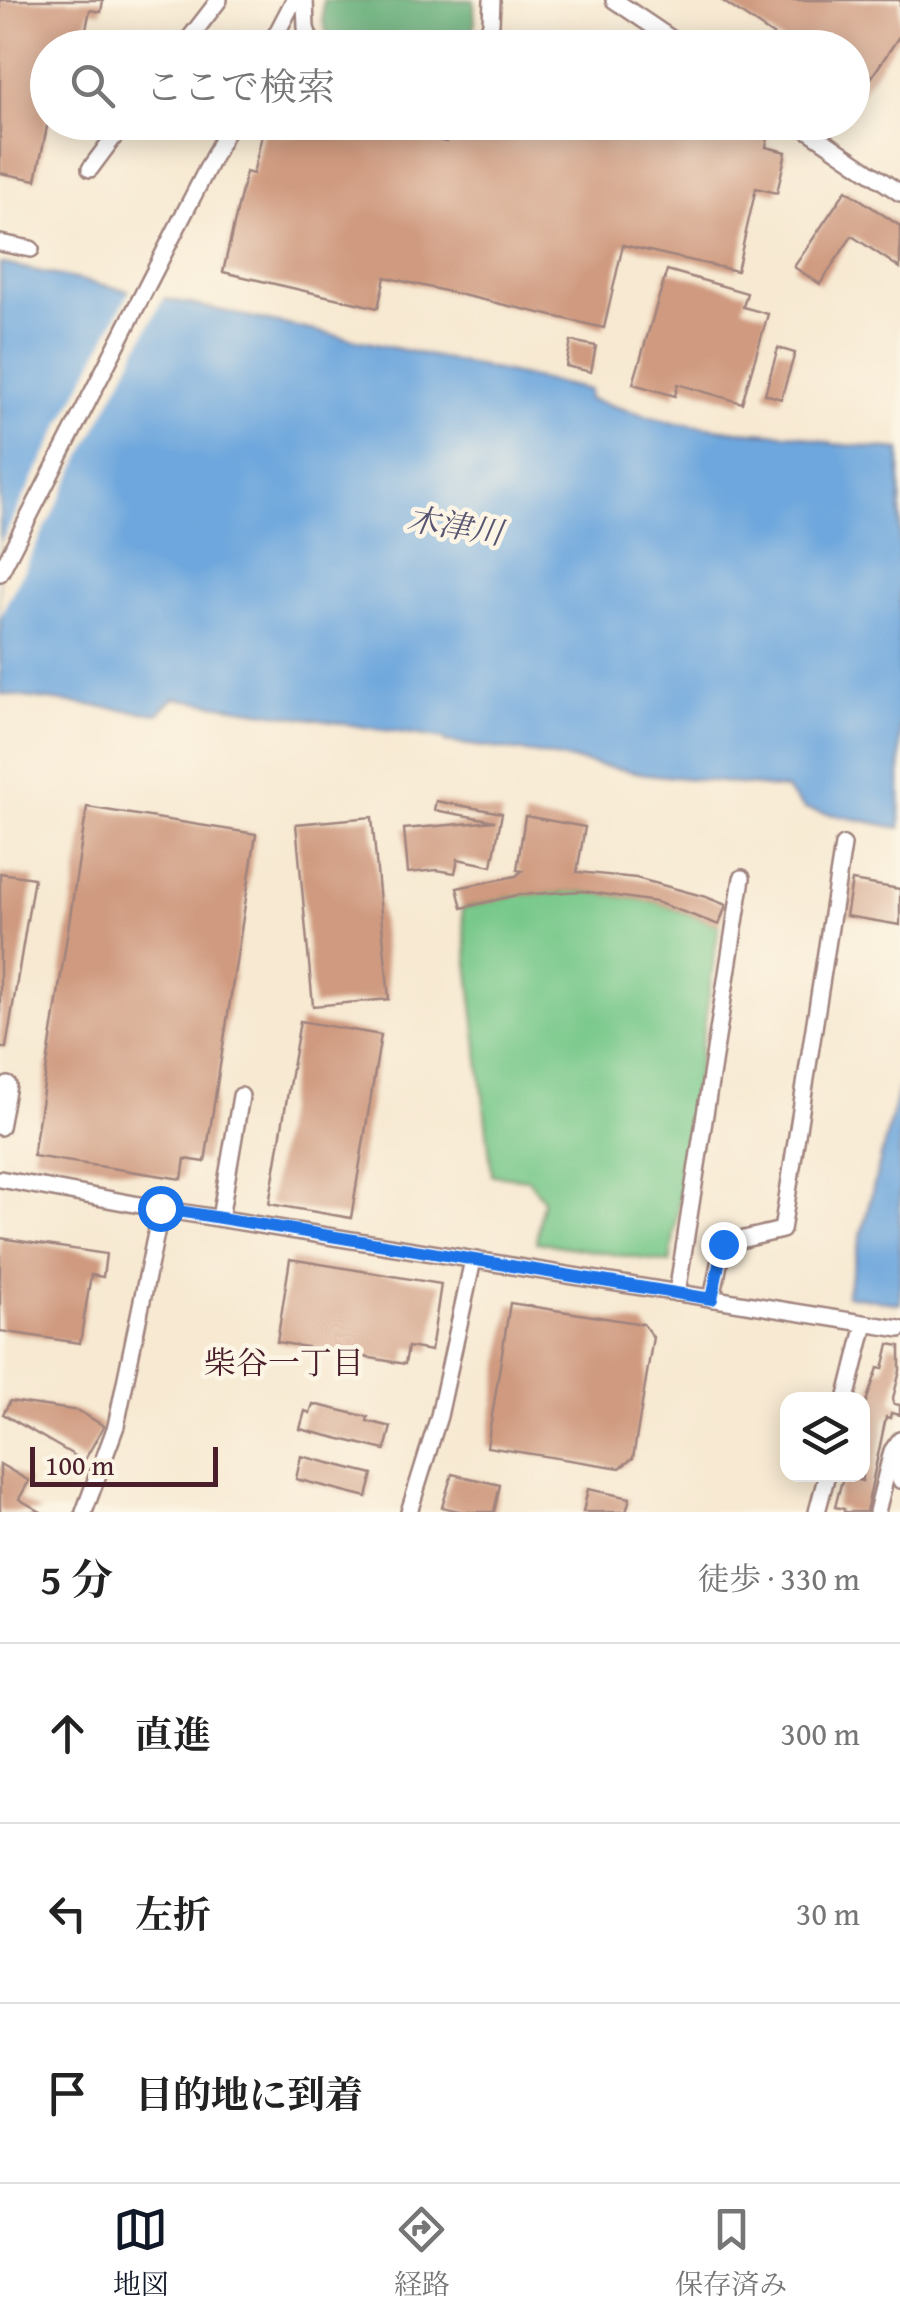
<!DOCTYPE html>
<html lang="ja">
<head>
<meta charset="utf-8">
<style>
	:root { --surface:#fff; --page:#f2f2f2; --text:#222; --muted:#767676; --line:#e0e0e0; --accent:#111827 }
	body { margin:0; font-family:"Gentium Book Plus","Noto Serif JP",serif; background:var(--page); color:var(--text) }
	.controls { position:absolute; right:30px; bottom:30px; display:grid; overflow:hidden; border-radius:20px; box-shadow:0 5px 25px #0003 }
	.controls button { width:90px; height:90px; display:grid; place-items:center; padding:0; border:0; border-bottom:2px solid var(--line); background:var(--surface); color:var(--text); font:50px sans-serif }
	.scale { position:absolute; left:30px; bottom:25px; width:188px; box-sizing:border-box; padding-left:10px; border:5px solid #4a1f2b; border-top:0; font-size:28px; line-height:35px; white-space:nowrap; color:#4a1f2b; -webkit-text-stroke:8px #fcf5e5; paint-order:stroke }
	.stop { position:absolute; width:30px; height:30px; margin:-22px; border:8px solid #1a73e8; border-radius:50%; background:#fff }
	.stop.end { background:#1a73e8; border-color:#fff; box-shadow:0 2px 10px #0008 }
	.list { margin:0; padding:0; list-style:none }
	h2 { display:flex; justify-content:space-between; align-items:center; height:130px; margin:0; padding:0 40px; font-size:42px }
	h2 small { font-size:32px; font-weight:400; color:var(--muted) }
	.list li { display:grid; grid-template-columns:65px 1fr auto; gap:30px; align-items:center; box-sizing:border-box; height:180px; padding:0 40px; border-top:2px solid var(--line) }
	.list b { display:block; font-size:38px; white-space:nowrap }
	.list em { font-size:32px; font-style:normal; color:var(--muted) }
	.icon { flex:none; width:55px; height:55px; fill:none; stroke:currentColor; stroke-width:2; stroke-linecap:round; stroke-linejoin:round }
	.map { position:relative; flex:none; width:900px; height:1512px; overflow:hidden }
	.search { position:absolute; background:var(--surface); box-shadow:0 5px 25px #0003; left:30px; right:30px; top:30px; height:110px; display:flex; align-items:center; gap:25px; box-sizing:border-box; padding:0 35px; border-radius:55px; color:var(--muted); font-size:38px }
	.sheet { height:670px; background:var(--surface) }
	nav { display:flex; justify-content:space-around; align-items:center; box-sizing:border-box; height:140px; border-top:2px solid var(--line); background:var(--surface); font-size:28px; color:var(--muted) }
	nav a { display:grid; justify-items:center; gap:5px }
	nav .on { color:var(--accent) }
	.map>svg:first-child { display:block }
	.green { fill:#77c88a; stroke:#60745a; stroke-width:2.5 }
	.forest { fill:#61ac76; stroke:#566650; stroke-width:2.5 }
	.water { fill:#6ea7dd; stroke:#5c6384; stroke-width:2.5 }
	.pier { fill:#f7e9d2 }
	.building { fill:#cf9a7f }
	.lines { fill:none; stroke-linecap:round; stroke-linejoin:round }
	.minor-casing { stroke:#a0847e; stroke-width:20 }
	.minor { stroke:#fff; stroke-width:15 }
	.route { stroke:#1a73e8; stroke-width:12 }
	.labels { text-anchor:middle; stroke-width:9; stroke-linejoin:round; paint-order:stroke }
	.water-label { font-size:32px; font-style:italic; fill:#585572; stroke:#fcf5e5 }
	.neighbourhood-label { font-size:32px; fill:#4a1f2b; stroke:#fcf5e5 }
</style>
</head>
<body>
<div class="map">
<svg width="900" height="1512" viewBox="0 0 900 1512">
	<rect width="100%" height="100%" fill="#fcf5e5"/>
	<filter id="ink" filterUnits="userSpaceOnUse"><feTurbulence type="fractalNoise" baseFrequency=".01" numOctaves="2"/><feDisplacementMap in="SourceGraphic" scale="20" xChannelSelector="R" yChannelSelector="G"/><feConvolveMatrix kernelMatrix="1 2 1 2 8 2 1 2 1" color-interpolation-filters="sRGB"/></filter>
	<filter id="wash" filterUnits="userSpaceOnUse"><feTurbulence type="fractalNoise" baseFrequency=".0048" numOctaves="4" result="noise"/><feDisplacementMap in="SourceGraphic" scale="40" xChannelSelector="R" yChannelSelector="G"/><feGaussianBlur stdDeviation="2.25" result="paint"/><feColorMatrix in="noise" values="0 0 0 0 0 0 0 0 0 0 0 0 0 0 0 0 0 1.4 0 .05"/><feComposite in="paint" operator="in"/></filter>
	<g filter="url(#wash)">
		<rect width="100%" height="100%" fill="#f7e9d2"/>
		<path class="green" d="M583 891 656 902 719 925 670 1263 536 1242 543 1199 528 1179 492 1175 462 908 517 895Z"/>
		<path class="forest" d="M323 0H474L475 22 468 44 463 42 461 47H331L323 21Z"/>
		<g class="water">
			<path d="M0 263 589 390 588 399 670 422 737 431 799 435 834 444 900 450V828L805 809 785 789 646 774 533 753 445 742V739L174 698 158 714 0 694Z"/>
			<path d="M900 1082V1304L846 1295Z"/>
		</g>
		<path class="pier" d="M132 286 166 293 0 616V544Z"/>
		<g id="blocks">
			<g class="building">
				<path d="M0 0H103L101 12 90 10 82 48H48V122L36 180 0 173Z"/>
				<path d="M721 0H900V35L861 93 852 88V48H792Z"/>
				<path d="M265 122H361L446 142 450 122H722L721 126 768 137 766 147 786 152 777 193 756 188 737 271 623 245 604 328 385 277 378 308 223 272 246 172 253 174Z"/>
				<path d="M846 190 900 226V268L852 236 820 284 794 267Z"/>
				<path d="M667 270 747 293 743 307 768 314 742 403 678 384 675 396 633 384Z"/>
				<path d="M571 341 596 346 591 372 566 366Z"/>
				<path d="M778 348 795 353 781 399 765 394Z"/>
				<path d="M436 801 502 813 492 866 458 859 455 873 437 870 408 873 404 829 495 821 434 810Z"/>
				<path d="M87 807 256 834 205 1162 185 1159 182 1179 33 1156Z"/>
				<path d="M525 816 585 827 577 872 636 878 706 897 726 905 719 925 656 902 583 891 517 895 462 908 457 888 516 876 522 871 517 870Z"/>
				<path d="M372 817 389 999 313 1006 296 824Z"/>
				<path d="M0 873 34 878 6 1048H0Z"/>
				<path d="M852 881 900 889V925L846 916Z"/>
				<path d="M300 1021 381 1035 351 1218 269 1204Z"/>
				<path d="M0 1238 106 1254 103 1277 91 1275 80 1343 0 1331Z"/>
				<path d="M290 1259 441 1284 431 1351 408 1347 405 1364 277 1342Z"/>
				<path d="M510 1303 643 1324 653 1337 633 1458 620 1468 487 1447Z"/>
				<path d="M889 1344 900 1346V1371L893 1398 894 1404 900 1405V1415L891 1413 890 1418 886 1417 866 1512H844V1509L835 1507 841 1484 844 1476 862 1481V1413L878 1368 883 1369Z"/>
				<path d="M10 1401 79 1411 104 1426 84 1461 3 1414Z"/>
				<path d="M313 1404 368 1417 367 1421 391 1427 385 1450 300 1429 305 1411 310 1413Z"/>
				<path d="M301 1456 373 1474 367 1497 296 1479Z"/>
				<path d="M0 1464 29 1481 19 1499 41 1512H0Z"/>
				<path d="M452 1474 500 1485 494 1512H463L442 1507Z"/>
				<path d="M588 1489 630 1498 626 1512H583Z"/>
			</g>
		</g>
	</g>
	<g filter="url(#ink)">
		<use href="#blocks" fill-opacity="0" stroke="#a0847e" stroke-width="2.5"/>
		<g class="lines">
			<defs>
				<g id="minor">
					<path d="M305 0 306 28 313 48"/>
					<path d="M614 0 685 48"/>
					<path d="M182 48 219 0"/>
					<path d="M269 48 294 0"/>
					<path d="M483 48 491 23 492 0"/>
					<path d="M796 122 900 193"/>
					<path d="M90 169 125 122"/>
					<path d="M0 243 31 249"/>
					<path d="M0 573 231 122"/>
					<path d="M0 1127 8 1085"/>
					<path d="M0 1179 161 1209 900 1329"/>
					<path d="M220 1218 241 1096"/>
					<path d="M677 1293 742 878"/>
					<path d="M712 1299 723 1244 782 1230 843 845"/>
					<path d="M846 1400 865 1324"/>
					<path d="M893 1455 900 1480"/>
					<path d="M84 1512 116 1426 161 1209"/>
					<path d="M409 1512 439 1416 473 1260"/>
					<path d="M817 1512 827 1474"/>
					<path d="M877 1512 892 1451 900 1440"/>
				</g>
			</defs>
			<use href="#minor" class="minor-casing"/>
			<use href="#minor" class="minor"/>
		</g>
	</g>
	<g class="lines" filter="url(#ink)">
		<path class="route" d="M160 1208 712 1299 723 1244"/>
	</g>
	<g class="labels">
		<g class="water-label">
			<text transform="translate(455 526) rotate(9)" y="11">木津川</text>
		</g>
		<g class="neighbourhood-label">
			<text x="284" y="1374">柴谷一丁目</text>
		</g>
	</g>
</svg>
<div class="controls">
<button><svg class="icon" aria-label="layers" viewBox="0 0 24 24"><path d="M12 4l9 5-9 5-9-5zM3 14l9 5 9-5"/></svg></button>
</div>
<div class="scale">100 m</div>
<div class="stop" style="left:160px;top:1208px"></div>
<div class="stop end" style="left:723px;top:1244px"></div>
<div class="search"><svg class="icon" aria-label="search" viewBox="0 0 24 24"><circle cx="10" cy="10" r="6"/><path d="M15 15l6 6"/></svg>ここで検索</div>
</div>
<section class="sheet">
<h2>5 分<small>徒歩 · 330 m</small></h2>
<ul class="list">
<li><svg class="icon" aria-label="ahead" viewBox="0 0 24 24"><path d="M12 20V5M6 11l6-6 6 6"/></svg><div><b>直進</b></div><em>300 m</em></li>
<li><svg class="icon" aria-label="left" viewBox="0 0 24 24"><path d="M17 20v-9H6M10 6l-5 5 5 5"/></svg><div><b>左折</b></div><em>30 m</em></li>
<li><svg class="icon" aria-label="arrive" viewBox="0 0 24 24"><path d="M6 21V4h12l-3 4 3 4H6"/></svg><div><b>目的地に到着</b></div></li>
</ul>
</section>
<nav>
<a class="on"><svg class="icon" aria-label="map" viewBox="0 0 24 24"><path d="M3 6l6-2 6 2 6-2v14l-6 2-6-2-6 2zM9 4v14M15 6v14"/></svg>地図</a>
<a><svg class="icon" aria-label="directions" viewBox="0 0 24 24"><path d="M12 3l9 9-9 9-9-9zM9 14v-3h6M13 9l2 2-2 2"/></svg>経路</a>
<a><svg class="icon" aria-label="saved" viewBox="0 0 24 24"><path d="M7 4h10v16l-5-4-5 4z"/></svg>保存済み</a>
</nav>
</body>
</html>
